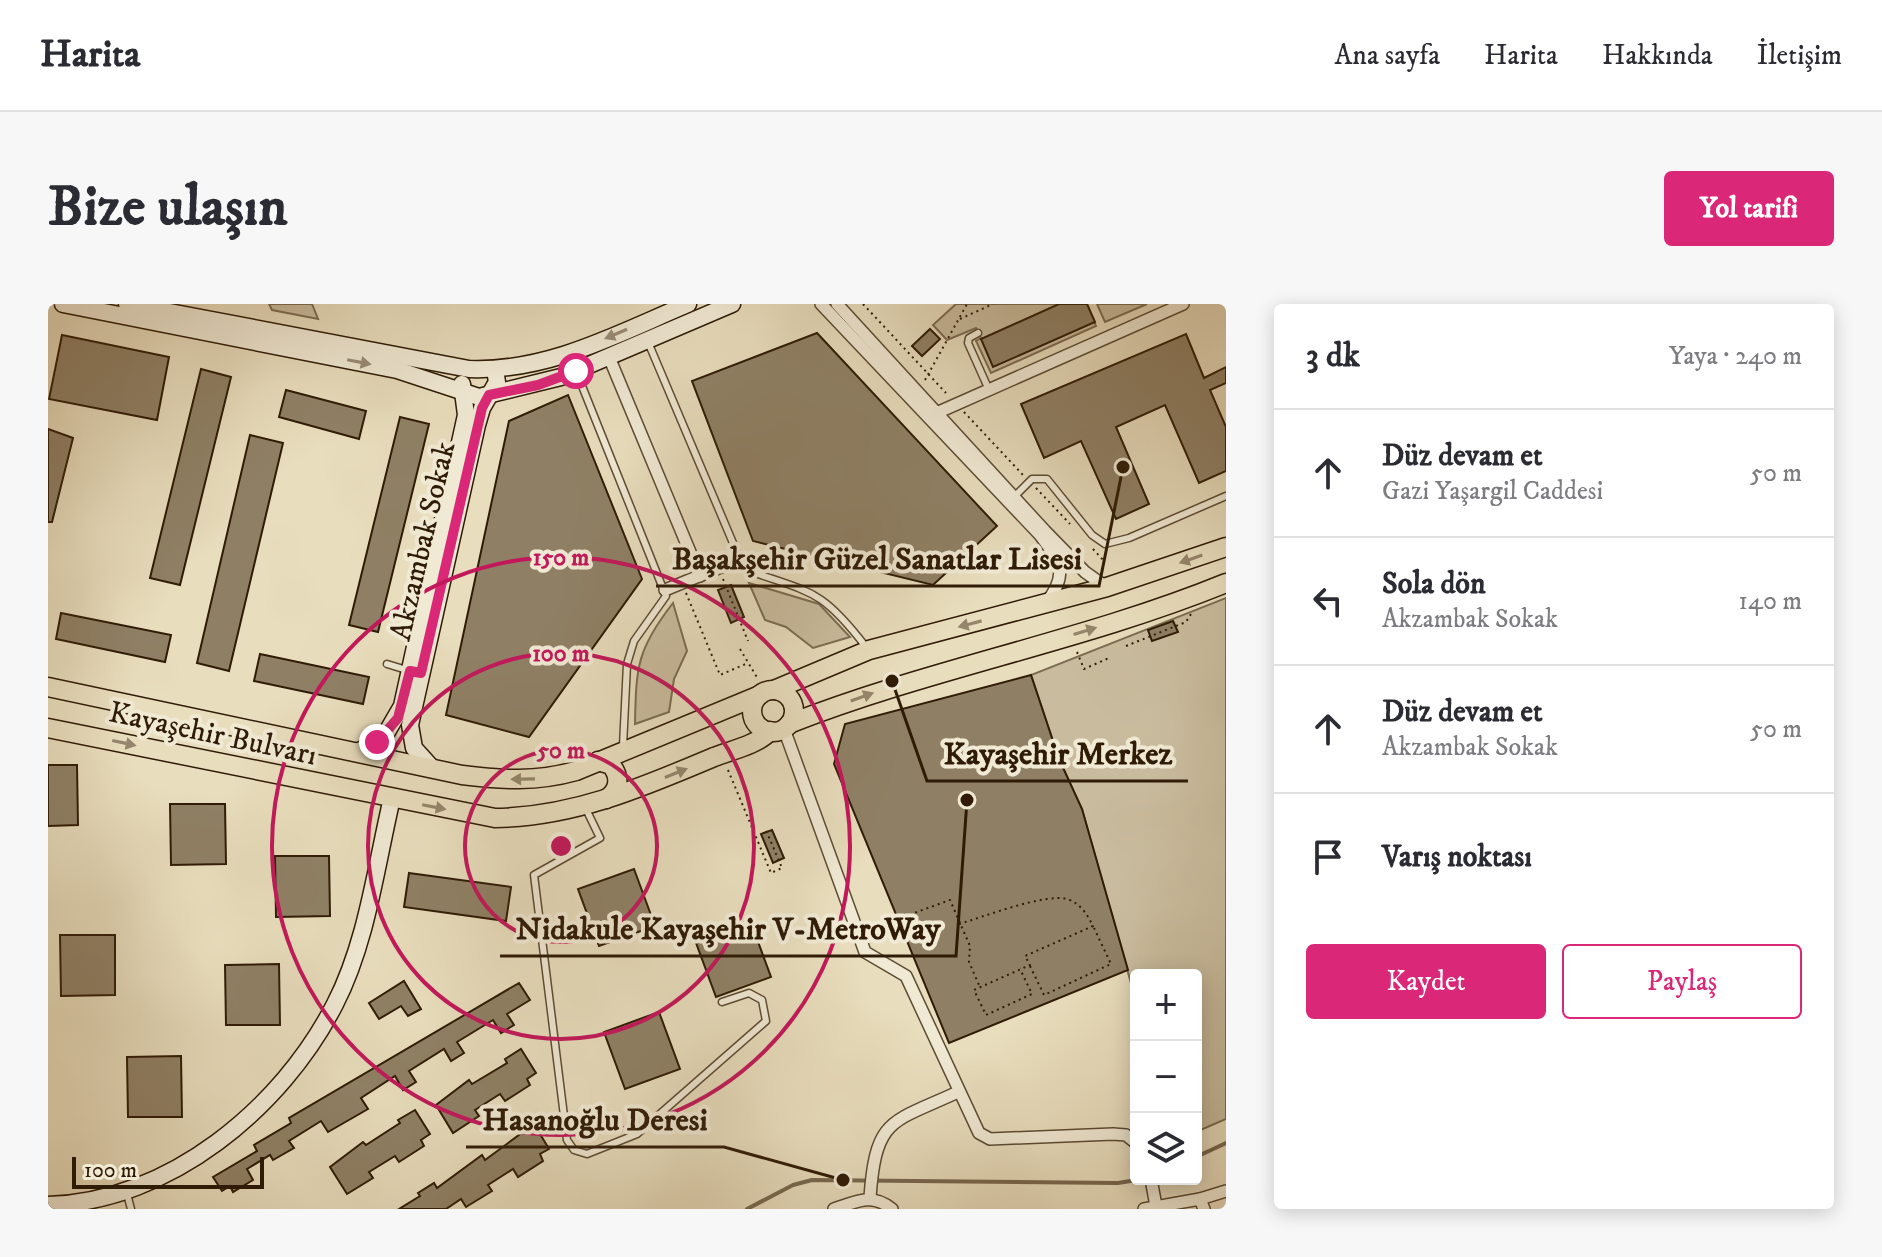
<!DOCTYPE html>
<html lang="tr">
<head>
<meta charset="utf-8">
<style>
	:root { --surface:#fff; --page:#f7f7f7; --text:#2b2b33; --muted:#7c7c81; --line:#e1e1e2; --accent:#db2777 }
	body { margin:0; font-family:"IM FELL DW Pica",serif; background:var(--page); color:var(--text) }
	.controls { position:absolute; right:24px; bottom:24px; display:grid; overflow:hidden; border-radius:8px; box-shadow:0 4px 20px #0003 }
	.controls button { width:72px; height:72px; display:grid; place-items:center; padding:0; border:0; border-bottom:2px solid var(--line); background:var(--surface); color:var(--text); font:40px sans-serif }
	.scale { position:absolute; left:24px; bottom:20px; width:192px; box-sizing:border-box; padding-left:8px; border:4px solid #2f1b06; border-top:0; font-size:22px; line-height:28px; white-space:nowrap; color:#2f1b06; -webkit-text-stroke:6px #f0e9d4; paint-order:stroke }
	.stop { position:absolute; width:24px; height:24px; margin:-18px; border:6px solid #db2777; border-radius:50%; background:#fff }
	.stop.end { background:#db2777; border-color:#fff; box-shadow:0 2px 8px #0008 }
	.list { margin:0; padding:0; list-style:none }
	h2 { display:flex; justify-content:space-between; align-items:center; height:104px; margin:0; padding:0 32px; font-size:34px }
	h2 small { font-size:26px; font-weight:400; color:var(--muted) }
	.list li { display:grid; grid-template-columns:52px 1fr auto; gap:24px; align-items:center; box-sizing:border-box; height:128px; padding:0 32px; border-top:2px solid var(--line) }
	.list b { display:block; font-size:30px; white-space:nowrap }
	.list p { margin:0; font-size:26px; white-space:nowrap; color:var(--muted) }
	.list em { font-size:26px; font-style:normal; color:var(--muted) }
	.actions { display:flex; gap:16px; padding:24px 32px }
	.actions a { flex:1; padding:18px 0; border:2px solid var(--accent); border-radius:8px; text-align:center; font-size:28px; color:var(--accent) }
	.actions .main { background:var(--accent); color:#fff }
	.icon { flex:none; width:44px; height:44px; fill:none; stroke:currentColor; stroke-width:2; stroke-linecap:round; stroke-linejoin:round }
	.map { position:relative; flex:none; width:1178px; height:905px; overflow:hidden; border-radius:8px }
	header { display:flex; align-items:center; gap:48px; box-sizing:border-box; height:112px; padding:0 40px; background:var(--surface); border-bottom:2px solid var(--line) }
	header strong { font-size:38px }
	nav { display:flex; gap:44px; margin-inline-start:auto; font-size:28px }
	.intro { display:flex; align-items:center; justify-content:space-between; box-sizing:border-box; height:192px; padding:0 48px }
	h1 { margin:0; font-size:56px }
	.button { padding:20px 36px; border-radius:8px; background:var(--accent); color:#fff; font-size:28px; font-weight:700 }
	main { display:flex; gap:48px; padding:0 48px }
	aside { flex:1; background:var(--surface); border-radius:8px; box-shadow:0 4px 20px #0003 }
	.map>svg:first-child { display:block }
	.green { fill:#c9bc9e; stroke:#7c6c52; stroke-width:2 }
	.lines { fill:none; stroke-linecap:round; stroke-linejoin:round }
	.stream { stroke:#78684f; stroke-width:4 }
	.building { fill:#8f8065; stroke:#2f1b06; stroke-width:2 }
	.lane-casing { stroke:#5d4c34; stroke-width:9 }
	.street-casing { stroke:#5d4c34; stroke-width:14 }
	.secondary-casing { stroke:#2f1b06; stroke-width:19 }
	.primary-casing { stroke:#2f1b06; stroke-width:21 }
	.path { stroke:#2f1b06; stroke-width:2; stroke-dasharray:2 4; stroke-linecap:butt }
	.lane { stroke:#f0e9d4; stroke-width:6 }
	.street { stroke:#f0e9d4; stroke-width:11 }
	.secondary { stroke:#f0e9d4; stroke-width:16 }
	.primary { stroke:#e8ddbd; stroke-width:18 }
	.oneway { fill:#998c77 }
	.oneway2 { fill:#95866b }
	.route { stroke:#db2777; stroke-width:10 }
	.ring { fill:none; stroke:#c2185b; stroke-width:4 }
	.labels { text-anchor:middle; stroke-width:8; stroke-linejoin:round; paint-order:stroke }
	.street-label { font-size:30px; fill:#2f1b06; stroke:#f0e9d4 }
	.centre { fill:#c2185b; stroke:#f0e9d4; stroke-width:4 }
	.ring-label { font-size:24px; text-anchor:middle; font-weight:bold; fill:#c2185b; stroke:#f0e9d4; stroke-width:8; stroke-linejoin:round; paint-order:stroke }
	.leader { fill:none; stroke:#2f1b06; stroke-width:3 }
	.callout-dot { fill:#2f1b06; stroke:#f0e9d4; stroke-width:3 }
	.callout-label { font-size:32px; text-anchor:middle; font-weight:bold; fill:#2f1b06; stroke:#f0e9d4; stroke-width:8; stroke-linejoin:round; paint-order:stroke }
</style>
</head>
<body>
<header>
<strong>Harita</strong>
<nav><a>Ana sayfa</a><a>Harita</a><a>Hakkında</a><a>İletişim</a></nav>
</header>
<div class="intro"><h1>Bize ulaşın</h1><a class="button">Yol tarifi</a></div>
<main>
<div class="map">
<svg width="1178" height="905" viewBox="0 0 1178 905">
	<rect width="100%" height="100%" fill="#e8ddbd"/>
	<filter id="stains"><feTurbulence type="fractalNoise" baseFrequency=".0025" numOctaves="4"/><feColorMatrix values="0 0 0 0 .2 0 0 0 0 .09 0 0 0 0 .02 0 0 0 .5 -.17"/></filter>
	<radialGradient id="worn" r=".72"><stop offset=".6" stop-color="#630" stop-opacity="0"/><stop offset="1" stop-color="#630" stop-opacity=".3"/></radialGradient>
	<g class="green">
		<path d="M221 0H264L270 15 224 6Z"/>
		<path d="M908 0H1039L1048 22 943 69 928 37 933 34 928 24 899 36 885 21Z"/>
		<path d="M1049 0H1099L1057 18Z"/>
		<path d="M701 279 771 300 802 333 765 344 738 323 717 316Z"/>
		<path d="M1178 294V815L1148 828V671H1088V697L1034 505 1011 455 983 371Z"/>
		<path d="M625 299 639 347 626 375 621 408 587 420C588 363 589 345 625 299Z"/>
	</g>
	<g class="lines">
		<g class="stream">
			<path d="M1148 853 1178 839"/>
			<path d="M699 905 745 881 764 876 1070 879 1095 875"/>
		</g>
	</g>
	<g class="building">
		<path d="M1011 0H1039L1047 18 945 63 933 35Z"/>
		<path d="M882 25 892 35 874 52 864 42Z"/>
		<path d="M769 29 949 222 885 281 705 237 644 77Z"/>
		<path d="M1138 30 1156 74 1178 63V79L1162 86 1178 123V167L1151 179 1117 101 1068 123 1101 200 1068 215 1033 137 996 154 973 100Z"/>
		<path d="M14 31 121 53 109 116 1 95Z"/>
		<path d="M153 65 183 73 132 281 102 274Z"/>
		<path d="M238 86 318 107 311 135 231 113Z"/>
		<path d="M520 91 594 275 481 433 398 411 461 117Z"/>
		<path d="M352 113 381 120 330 328 301 321Z"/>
		<path d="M0 125 25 134 4 218H0Z"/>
		<path d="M202 131 235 139 181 367 149 359Z"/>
		<path d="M683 281 696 313 683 319 670 286Z"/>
		<path d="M13 309 123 331 117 358 8 335Z"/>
		<path d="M1125 317 1130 328 1104 337 1100 326Z"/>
		<path d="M212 350 321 373 315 400 206 377Z"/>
		<path d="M983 371 1011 455 1034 505 1080 666 901 739 786 460 797 420Z"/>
		<path d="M0 461H29L30 521 0 522Z"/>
		<path d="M122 500H177L178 560 123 561Z"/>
		<path d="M724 526 736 554 725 559 713 530Z"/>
		<path d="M227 552H281L282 612 228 613Z"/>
		<path d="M586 565 607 622 551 642 530 585Z"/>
		<path d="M361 569 463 583 458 617 356 603Z"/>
		<path d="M702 616 723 673 668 693 647 636Z"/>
		<path d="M12 631H67V691L13 692Z"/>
		<path d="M231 660 232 721H178L177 661Z"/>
		<path d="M356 677 373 705 360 712 353 702 331 715 321 699Z"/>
		<path d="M471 679 482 696 459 710 466 721 453 729 445 716 409 738 416 749 403 757 396 745 361 767 368 778 355 786 347 772 313 794 320 805 280 828 273 817 241 837 246 844 225 856 222 851 199 865 205 876 185 888 182 882 174 887 165 873 209 847 206 841 243 819 241 814Z"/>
		<path d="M611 708 632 765 577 785 556 728Z"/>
		<path d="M473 745 488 769 479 775 482 781 457 797 452 790 427 806 431 812 405 829 388 801 421 776 424 780 459 759 457 755Z"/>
		<path d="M133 752 134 813H80L79 753Z"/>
		<path d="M367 806 382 830 373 836 376 842 351 858 347 852 321 868 325 874 299 890 282 863 315 838 318 841 352 819 350 816Z"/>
		<path d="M486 820 501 845 492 850 495 857 470 873 465 865 440 881 444 887 418 903 413 895 398 905H351L372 892 370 889 386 879 389 884 434 851 437 856Z"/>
	</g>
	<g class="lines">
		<defs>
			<g id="lane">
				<path d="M930 29 921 34 920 39 941 86"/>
				<path d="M600 38 696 265C762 289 772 283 818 343"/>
				<path d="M528 67 618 292 586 337 579 360 575 442"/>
				<path d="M966 193 984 175H999L1044 231 1057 240 1081 234 1178 192"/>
				<path d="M339 360 362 367"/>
				<path d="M538 505 552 534 486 571 519 836 526 846 539 850 589 830 718 717 714 696 701 689 674 698"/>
				<path d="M78 886 83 905"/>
			</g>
			<g id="street">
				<path d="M773 0 992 231C1012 258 1021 269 999 298"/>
				<path d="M789 0 997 227 1037 268 1058 283"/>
				<path d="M561 53 652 272"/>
				<path d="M884 111 1135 0"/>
				<path d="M617 286 690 256"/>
				<path d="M736 425 817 648 858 672 931 829 942 835 1065 830 1078 831 1088 839"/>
				<path d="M1103 875 1108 902"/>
				<path d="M822 893C828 813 843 819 910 788"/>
				<path d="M1152 895 1178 887"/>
				<path d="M786 905C810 897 824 889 844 905"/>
				<path d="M1096 905 1152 895 1156 905"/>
			</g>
			<g id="secondary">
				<path d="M15 0 349 66 431 93 513 73 684 0"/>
				<path d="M79 0 421 65C500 68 569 30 640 0"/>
				<path d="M310 448 336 433 354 402 418 111 414 80"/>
				<path d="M385 465 366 444 362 421 429 121 434 104 449 78 447 66"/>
				<path d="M0 901C121 898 234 804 287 700 319 638 328 562 344 494"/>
			</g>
			<g id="primary">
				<path d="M0 383 414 471C453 476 489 478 528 467L712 391"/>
				<path d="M726 386 821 346 1059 283 1178 243"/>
				<circle cx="725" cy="407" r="21"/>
				<path d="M741 420C883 364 1036 337 1178 279"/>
				<path d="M0 424 447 514C526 513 595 483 666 453 684 446 709 441 722 427"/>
				<path d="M550 457 563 461C573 473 571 487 558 495"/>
			</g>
		</defs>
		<use href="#lane" class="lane-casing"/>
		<use href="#street" class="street-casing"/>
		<use href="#secondary" class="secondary-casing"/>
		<use href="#primary" class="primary-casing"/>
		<g class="path">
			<path d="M815 0 898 89"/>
			<path d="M912 15 945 0"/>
			<path d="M877 76 919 0"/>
			<path d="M916 108 975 171"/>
			<path d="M988 184 1022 220"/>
			<path d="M1045 245 1055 256"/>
			<path d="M675 275 700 337"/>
			<path d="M638 289 672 371 700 359"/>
			<path d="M1078 342 1138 318 1143 310"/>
			<path d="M692 345 710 375"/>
			<path d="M1029 348 1036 365 1061 354"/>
			<path d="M680 466 723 569 734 564 717 524"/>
			<path d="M911 620C935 613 997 589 1019 595 1032 599 1039 610 1045 622L977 652 982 661 926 686 938 711 984 690 972 665"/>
			<path d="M822 625 902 596 922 642 921 658 931 681"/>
			<path d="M982 662 996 691 1063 660 1046 624"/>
		</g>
		<use href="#lane" class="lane"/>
		<use href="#street" class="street"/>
		<use href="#secondary" class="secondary"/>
		<use href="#primary" class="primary"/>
	</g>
	<defs><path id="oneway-solid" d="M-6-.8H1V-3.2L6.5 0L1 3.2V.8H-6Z" transform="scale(2)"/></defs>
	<g class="oneway">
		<use href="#oneway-solid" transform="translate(568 30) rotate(157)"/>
		<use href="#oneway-solid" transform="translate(311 58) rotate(11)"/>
	</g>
	<g class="oneway2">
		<use href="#oneway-solid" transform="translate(1143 255) rotate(161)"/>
		<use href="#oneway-solid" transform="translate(922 320) rotate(165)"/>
		<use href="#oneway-solid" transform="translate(1037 327) rotate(-17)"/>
		<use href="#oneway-solid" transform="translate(814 393) rotate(-20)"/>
		<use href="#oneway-solid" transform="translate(76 439) rotate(12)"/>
		<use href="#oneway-solid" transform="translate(628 469) rotate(-22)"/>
		<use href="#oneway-solid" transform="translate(475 475) rotate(179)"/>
		<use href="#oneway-solid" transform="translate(386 503) rotate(11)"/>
	</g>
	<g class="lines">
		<path class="route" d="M329 438 350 414 362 367 373 369 434 104 441 91 490 81 528 67"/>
	</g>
	<g class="ring">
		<circle cx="513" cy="542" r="96"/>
		<circle cx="513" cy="542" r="193"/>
		<circle cx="513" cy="542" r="289"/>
	</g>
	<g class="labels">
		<g class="street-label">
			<text transform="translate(374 237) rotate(-77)" y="10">Akzambak Sokak</text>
			<text transform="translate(165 429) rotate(12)" y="10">Kayaşehir Bulvarı</text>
		</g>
	</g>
	<circle cx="513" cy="542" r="12" class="centre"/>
	<g class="ring-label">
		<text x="513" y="261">150 m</text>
		<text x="513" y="357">100 m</text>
		<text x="513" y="454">50 m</text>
	</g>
	<path class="leader" d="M1075 163L1051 282H608M844 377L879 477H1140M919 496L908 652H452M795 876L676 843H418"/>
	<g class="callout-dot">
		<circle cx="1075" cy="163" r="8"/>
		<circle cx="844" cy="377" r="8"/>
		<circle cx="919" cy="496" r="8"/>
		<circle cx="795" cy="876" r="8"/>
	</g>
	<g class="callout-label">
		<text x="829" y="265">Başakşehir Güzel Sanatlar Lisesi</text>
		<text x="1010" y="460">Kayaşehir Merkez</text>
		<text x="680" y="635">Nidakule Kayaşehir V-MetroWay</text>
		<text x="547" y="826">Hasanoğlu Deresi</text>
	</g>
	<rect width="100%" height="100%" filter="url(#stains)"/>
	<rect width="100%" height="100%" fill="url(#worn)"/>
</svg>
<div class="controls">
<button>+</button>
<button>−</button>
<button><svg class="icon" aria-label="layers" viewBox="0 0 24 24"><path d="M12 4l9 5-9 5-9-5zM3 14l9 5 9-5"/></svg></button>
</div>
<div class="scale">100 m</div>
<div class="stop" style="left:528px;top:67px"></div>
<div class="stop end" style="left:329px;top:438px"></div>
</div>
<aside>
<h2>3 dk<small>Yaya · 240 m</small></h2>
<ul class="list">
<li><svg class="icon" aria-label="ahead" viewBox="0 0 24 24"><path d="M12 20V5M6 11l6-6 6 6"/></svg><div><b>Düz devam et</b><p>Gazi Yaşargil Caddesi</p></div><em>50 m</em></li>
<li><svg class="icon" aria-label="left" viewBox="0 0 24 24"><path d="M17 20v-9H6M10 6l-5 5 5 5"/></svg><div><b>Sola dön</b><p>Akzambak Sokak</p></div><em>140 m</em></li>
<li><svg class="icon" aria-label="ahead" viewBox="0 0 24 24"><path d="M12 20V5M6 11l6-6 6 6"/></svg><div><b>Düz devam et</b><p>Akzambak Sokak</p></div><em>50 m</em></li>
<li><svg class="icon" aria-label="arrive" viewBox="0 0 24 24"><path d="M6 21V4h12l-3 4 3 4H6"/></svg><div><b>Varış noktası</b></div></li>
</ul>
<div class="actions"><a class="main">Kaydet</a><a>Paylaş</a></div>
</aside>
</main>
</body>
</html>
